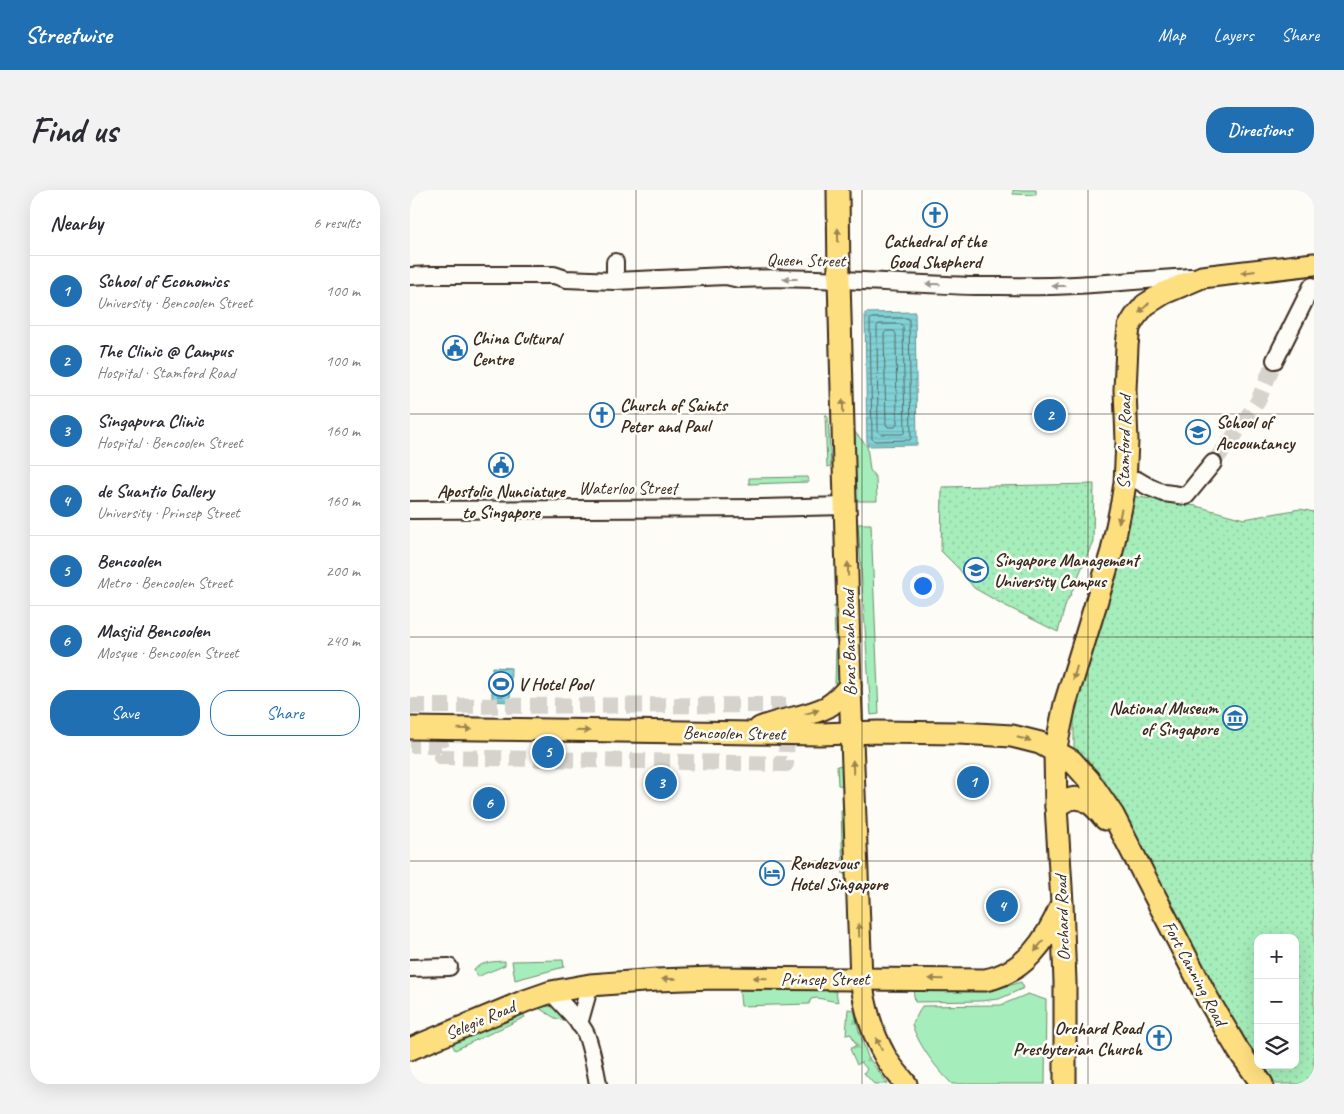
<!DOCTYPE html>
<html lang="en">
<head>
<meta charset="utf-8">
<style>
	:root { --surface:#fff; --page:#f2f2f3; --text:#2b2b33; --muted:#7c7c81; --line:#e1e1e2; --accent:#1f6fb2 }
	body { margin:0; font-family:Caveat,sans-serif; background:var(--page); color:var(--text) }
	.controls { position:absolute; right:15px; bottom:15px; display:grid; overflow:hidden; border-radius:10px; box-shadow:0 5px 20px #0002 }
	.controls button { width:45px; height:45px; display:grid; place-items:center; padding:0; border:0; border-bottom:1px solid var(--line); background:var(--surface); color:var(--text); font:25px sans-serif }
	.you { position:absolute; left:512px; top:395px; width:18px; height:18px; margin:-12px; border:4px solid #fff; border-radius:50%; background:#1a73e8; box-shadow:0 0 0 8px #1a73e833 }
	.badge { display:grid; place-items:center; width:32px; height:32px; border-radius:50%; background:var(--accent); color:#fff; font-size:16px; font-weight:700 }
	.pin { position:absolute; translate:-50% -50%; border:2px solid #fff; box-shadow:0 1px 5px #0006 }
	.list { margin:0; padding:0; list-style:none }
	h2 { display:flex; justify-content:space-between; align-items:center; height:65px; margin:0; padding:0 20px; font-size:21px }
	h2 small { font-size:16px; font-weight:400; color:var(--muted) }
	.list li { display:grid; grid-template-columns:32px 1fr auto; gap:15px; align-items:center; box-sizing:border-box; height:70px; padding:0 20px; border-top:1px solid var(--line) }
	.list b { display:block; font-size:19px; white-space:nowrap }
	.list p { margin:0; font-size:16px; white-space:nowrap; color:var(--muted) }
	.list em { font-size:16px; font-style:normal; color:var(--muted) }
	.actions { display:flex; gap:10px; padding:15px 20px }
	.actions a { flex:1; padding:11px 0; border:1px solid var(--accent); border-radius:20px; text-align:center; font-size:18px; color:var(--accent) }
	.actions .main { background:var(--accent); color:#fff }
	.icon { flex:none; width:28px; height:28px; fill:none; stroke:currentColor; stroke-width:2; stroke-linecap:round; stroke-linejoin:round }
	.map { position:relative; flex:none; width:904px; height:894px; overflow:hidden; border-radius:20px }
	header { display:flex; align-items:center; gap:30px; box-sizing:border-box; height:70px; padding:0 25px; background:var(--accent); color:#fff }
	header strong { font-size:24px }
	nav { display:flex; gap:28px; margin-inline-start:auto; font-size:18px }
	.intro { display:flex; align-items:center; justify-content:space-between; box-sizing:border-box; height:120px; padding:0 30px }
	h1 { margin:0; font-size:35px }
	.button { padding:12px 22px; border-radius:20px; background:var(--accent); color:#fff; font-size:18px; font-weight:700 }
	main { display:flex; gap:30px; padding:0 30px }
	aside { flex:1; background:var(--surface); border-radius:20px; box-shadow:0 5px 20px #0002 }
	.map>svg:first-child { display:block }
	.grass { fill:#a5edba; stroke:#708c6c }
	.forest { fill:url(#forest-firs); stroke:#708c6c }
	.park { fill:url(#park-dots); stroke:#708c6c }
	.water { fill:url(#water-rules); stroke:#658f8d }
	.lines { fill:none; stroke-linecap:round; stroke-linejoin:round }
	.shore { stroke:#576d68; stroke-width:1 }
	.minor-tunnel { stroke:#d6d2cc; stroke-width:16; stroke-dasharray:16 8; stroke-linecap:butt }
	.minor-casing { stroke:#3b2a1e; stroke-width:20 }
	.major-casing { stroke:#3b2a1e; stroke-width:25 }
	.minor { stroke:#fdfcf7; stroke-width:16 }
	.major { stroke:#fedf80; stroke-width:21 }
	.oneway { fill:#9c844f }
	.oneway2 { fill:#9c938a }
	.grid { fill:none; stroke:#3b2a1e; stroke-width:1; stroke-opacity:0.55 }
	.labels { text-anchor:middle; stroke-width:5; stroke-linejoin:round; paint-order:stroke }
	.poi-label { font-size:18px; font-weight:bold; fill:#3b2a1e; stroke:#fdfcf7; text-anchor:start }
	.street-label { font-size:18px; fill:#3b2a1e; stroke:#fdfcf7 }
</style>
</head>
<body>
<header>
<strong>Streetwise</strong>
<nav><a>Map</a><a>Layers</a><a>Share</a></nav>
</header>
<div class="intro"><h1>Find us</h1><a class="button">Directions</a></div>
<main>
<aside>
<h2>Nearby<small>6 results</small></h2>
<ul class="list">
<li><span class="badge">1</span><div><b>School of Economics</b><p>University · Bencoolen Street</p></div><em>100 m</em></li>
<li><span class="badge">2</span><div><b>The Clinic @ Campus</b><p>Hospital · Stamford Road</p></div><em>100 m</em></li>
<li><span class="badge">3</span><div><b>Singapura Clinic</b><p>Hospital · Bencoolen Street</p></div><em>160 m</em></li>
<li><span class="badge">4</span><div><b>de Suantio Gallery</b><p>University · Prinsep Street</p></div><em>160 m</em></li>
<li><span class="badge">5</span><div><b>Bencoolen</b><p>Metro · Bencoolen Street</p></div><em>200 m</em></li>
<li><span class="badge">6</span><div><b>Masjid Bencoolen</b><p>Mosque · Bencoolen Street</p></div><em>240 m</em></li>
</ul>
<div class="actions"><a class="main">Save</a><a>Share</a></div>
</aside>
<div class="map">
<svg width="904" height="894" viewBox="0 0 904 894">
	<defs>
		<pattern id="forest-firs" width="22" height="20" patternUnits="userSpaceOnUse" patternTransform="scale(1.25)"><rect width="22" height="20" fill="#a5edba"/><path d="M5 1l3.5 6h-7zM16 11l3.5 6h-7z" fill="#8fcb9f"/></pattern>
		<pattern id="park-dots" width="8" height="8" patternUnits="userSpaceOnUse" patternTransform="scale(1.25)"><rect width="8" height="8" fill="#a5edba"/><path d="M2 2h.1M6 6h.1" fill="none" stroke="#8fcb9f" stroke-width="1.8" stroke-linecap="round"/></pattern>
		<pattern id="water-rules" width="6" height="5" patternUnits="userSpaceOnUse" patternTransform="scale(1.25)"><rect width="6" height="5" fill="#81d2d7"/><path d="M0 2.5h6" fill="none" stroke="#70b4b8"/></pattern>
	</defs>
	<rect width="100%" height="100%" fill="#fdfcf7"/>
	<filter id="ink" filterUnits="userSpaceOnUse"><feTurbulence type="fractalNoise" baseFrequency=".02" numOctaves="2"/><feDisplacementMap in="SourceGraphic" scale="10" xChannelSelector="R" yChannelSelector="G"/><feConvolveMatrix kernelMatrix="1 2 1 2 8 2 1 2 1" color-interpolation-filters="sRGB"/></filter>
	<g filter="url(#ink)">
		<g class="grass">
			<path d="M603 0H626V5L603 4Z"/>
			<path d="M415 225H417L418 228 421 276 417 277Z"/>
			<path d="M443 240 457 256 460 280 466 288 467 311H447Z"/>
			<path d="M398 287 399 292 339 294V288Z"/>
			<path d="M448 334H461L469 524 461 525Z"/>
			<path d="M424 416H428L430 450H425Z"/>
			<path d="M426 458H430L429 494H425Z"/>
			<path d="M433 575 435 596 428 595 427 576Z"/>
			<path d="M431 621H437L440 684H433Z"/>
			<path d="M153 770 154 777 105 790 102 771Z"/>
			<path d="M95 771V775C86 780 76 782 68 787L64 779C75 771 82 772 95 771Z"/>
			<path d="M611 792 614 798 589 809 570 811 505 812 503 799 558 801H580Z"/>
			<path d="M329 797 419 799 426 802 428 812 407 808 401 809 399 814 331 816Z"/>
			<path d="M618 804 636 810 635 894H542C525 877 510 857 502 835L512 816 591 815Z"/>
			<path d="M145 816 160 833 145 828 127 817Z"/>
			<path d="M112 822 115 827 45 860 42 854Z"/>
		</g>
		<path class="forest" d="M438 819 444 820 449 841 458 867 478 894H464L454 883 457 879 451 872 447 875 440 859 446 855 441 844 436 845Z"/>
		<g class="park">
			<path d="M684 294 683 351 661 404 656 413 648 442 592 414 564 398 549 379 531 361 532 297Z"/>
			<path d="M722 306 786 316 834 329 890 319 904 322V894H866L851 875H885V748H848V871L835 855 701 607 664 561V528Z"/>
		</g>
		<g class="water">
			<path d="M505 122 507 255 457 256 455 123Z"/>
			<path d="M82 477 101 478 100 512 82 511Z"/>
		</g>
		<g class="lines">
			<g class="shore">
				<path d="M463 128H497L499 129 501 248 500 250 465 251 462 249 460 130Z"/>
				<path d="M469 134H491L493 136 495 242 493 244H471L468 242 467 137Z"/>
				<path d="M477 141H484L486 144 487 234 485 237H478L476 234 474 144Z"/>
				<path d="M89 483H94L95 485V504L93 506H88L87 504V485Z"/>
			</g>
			<g class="minor-tunnel">
				<path d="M803 273 824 246 848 211 865 170"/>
				<path d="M0 516 377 515 376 574 31 567V555H0"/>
			</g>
			<defs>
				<g id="minor">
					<path d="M205 72V91"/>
					<path d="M0 86 22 85H144L156 89 205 91 316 86 329 89C408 86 487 94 566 96 598 96 632 97 665 95 704 93 743 89 782 87"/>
					<path d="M865 170 902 96"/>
					<path d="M727 290 739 297 754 303 776 306 803 273"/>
					<path d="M0 320 351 318 436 316"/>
					<path d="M0 778 39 777"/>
					<path d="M141 802C150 812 171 832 176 844 182 860 185 877 188 894"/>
					<path d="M169 834 180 795"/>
				</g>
				<g id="major">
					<path d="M428 0 429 89 440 496 451 789C455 817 461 841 475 866 480 876 489 885 496 894"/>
					<path d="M0 538 410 544 468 542 549 543 602 546 630 553 662 571 679 590 703 625 798 809 828 860 852 894"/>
					<path d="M350 538C371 529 398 527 417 517 426 512 433 504 440 496"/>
					<path d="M646 616C650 614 656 610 661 609 676 605 687 619 695 629"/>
					<path d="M0 859 115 811 141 802 180 795 247 790 304 788 575 790C615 782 636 751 651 716"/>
					<path d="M655 894V792L652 713 646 616 645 562 655 514 702 361 712 312 715 293 717 251 715 200 717 156 719 137 725 127 735 115 754 103 792 87 904 74"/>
				</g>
			</defs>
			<use href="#minor" class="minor-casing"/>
			<use href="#major" class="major-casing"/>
			<use href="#minor" class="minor"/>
			<use href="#major" class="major"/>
		</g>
		<defs><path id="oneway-solid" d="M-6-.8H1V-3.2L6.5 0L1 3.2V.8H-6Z" transform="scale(1.25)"/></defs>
		<g class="oneway">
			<use href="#oneway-solid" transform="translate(428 45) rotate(-91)"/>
			<use href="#oneway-solid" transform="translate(838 82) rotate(173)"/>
			<use href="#oneway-solid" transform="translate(734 118) rotate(136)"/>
			<use href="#oneway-solid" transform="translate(433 216) rotate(-92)"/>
			<use href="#oneway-solid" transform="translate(710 326) rotate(101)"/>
			<use href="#oneway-solid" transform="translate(438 379) rotate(-91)"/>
			<use href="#oneway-solid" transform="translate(665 483) rotate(106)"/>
			<use href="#oneway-solid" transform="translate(402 522) rotate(-16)"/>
			<use href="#oneway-solid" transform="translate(55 539) rotate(1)"/>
			<use href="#oneway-solid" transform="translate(173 541) rotate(1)"/>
			<use href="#oneway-solid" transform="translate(614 549) rotate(14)"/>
			<use href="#oneway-solid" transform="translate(443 577) rotate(-92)"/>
			<use href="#oneway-solid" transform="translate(449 740) rotate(-92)"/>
			<use href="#oneway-solid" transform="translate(629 756) rotate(128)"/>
			<use href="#oneway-solid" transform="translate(350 788) rotate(-179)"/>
			<use href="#oneway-solid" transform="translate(259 789) rotate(178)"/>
			<use href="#oneway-solid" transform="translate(526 789) rotate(-179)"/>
			<use href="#oneway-solid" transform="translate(469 854) rotate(-115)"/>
		</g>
		<g class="oneway2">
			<use href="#oneway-solid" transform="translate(380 89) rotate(-180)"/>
			<use href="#oneway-solid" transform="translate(523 94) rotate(-178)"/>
			<use href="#oneway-solid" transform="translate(649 96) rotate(180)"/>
		</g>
	</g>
	<path class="grid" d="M226 0V894M452 0V894M678 0V894M0 224H904M0 447H904M0 671H904"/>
	<defs>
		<symbol id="church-ring" viewBox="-11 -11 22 22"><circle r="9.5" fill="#fdfcf7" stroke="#1f6fb2" stroke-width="1.5"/><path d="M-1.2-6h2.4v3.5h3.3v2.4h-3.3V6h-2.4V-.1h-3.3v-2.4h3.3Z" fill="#1f6fb2"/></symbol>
		<symbol id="civic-ring" viewBox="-11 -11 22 22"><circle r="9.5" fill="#fdfcf7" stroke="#1f6fb2" stroke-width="1.5"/><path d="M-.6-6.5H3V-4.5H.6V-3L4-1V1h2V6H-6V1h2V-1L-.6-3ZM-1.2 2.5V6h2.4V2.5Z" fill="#1f6fb2"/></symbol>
		<symbol id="university-ring" viewBox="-11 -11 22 22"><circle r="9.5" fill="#fdfcf7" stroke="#1f6fb2" stroke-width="1.5"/><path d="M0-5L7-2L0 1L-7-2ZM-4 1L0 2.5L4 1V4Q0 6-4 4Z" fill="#1f6fb2"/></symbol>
		<symbol id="stadium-ring" viewBox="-11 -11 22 22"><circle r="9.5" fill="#fdfcf7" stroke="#1f6fb2" stroke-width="1.5"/><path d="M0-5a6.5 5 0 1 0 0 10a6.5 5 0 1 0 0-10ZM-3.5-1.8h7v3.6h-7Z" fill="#1f6fb2"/></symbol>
		<symbol id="museum-ring" viewBox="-11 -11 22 22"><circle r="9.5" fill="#fdfcf7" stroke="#1f6fb2" stroke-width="1.5"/><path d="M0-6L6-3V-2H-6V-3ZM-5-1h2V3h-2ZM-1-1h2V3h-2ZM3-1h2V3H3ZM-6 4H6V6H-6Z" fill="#1f6fb2"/></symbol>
		<symbol id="hotel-ring" viewBox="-11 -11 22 22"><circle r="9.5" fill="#fdfcf7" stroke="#1f6fb2" stroke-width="1.5"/><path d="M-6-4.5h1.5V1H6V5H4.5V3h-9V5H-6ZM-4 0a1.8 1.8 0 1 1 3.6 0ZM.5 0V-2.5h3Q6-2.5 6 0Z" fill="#1f6fb2"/></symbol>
	</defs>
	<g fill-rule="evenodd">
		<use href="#church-ring" x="511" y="11" width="28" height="28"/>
		<use href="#civic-ring" x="31" y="144" width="28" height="28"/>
		<use href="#church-ring" x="178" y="211" width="28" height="28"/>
		<use href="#university-ring" x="774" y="228" width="28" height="28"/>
		<use href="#civic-ring" x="77" y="261" width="28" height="28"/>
		<use href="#university-ring" x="552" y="366" width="28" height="28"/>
		<use href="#stadium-ring" x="77" y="480" width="28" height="28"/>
		<use href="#museum-ring" x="811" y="514" width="28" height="28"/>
		<use href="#hotel-ring" x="348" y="669" width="28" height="28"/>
		<use href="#church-ring" x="735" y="834" width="28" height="28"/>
	</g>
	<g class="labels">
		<g class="poi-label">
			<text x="525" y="57" text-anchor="middle">Cathedral of the<tspan x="525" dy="21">Good Shepherd</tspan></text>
			<text x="62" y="154">China Cultural<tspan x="62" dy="21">Centre</tspan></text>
			<text x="210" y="221">Church of Saints<tspan x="210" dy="21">Peter and Paul</tspan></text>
			<text x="806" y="238">School of<tspan x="806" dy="21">Accountancy</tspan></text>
			<text x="91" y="307" text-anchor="middle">Apostolic Nunciature<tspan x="91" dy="21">to Singapore</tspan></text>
			<text x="584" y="376">Singapore Management<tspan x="584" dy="21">University Campus</tspan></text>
			<text x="108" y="500">V Hotel Pool</text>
			<text x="808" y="524" text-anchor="end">National Museum<tspan x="808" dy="21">of Singapore</tspan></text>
			<text x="380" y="679">Rendezvous<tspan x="380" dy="21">Hotel Singapore</tspan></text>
			<text x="732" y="844" text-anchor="end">Orchard Road<tspan x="732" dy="21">Presbyterian Church</tspan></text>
		</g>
		<g class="street-label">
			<text transform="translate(396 70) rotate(1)" y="6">Queen Street</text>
			<text transform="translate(714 252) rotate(-89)" y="6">Stamford Road</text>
			<text x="218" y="304">Waterloo Street</text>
			<text transform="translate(439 453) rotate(-91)" y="6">Bras Basah Road</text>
			<text transform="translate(324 543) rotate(1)" y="6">Bencoolen Street</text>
			<text transform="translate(652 728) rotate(-92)" y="6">Orchard Road</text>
			<text transform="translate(785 783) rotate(62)" y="6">Fort Canning Road</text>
			<text x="415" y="795">Prinsep Street</text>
			<text transform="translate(70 830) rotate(-23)" y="6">Selegie Road</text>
		</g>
	</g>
</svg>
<div class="controls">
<button>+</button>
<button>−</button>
<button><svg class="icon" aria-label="layers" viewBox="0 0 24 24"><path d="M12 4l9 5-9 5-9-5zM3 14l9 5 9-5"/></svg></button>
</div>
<div class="you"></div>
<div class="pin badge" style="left:563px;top:592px">1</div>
<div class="pin badge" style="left:640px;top:225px">2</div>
<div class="pin badge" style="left:251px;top:593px">3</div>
<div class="pin badge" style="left:592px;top:716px">4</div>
<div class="pin badge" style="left:138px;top:562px">5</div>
<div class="pin badge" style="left:79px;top:613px">6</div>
</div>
</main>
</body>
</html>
